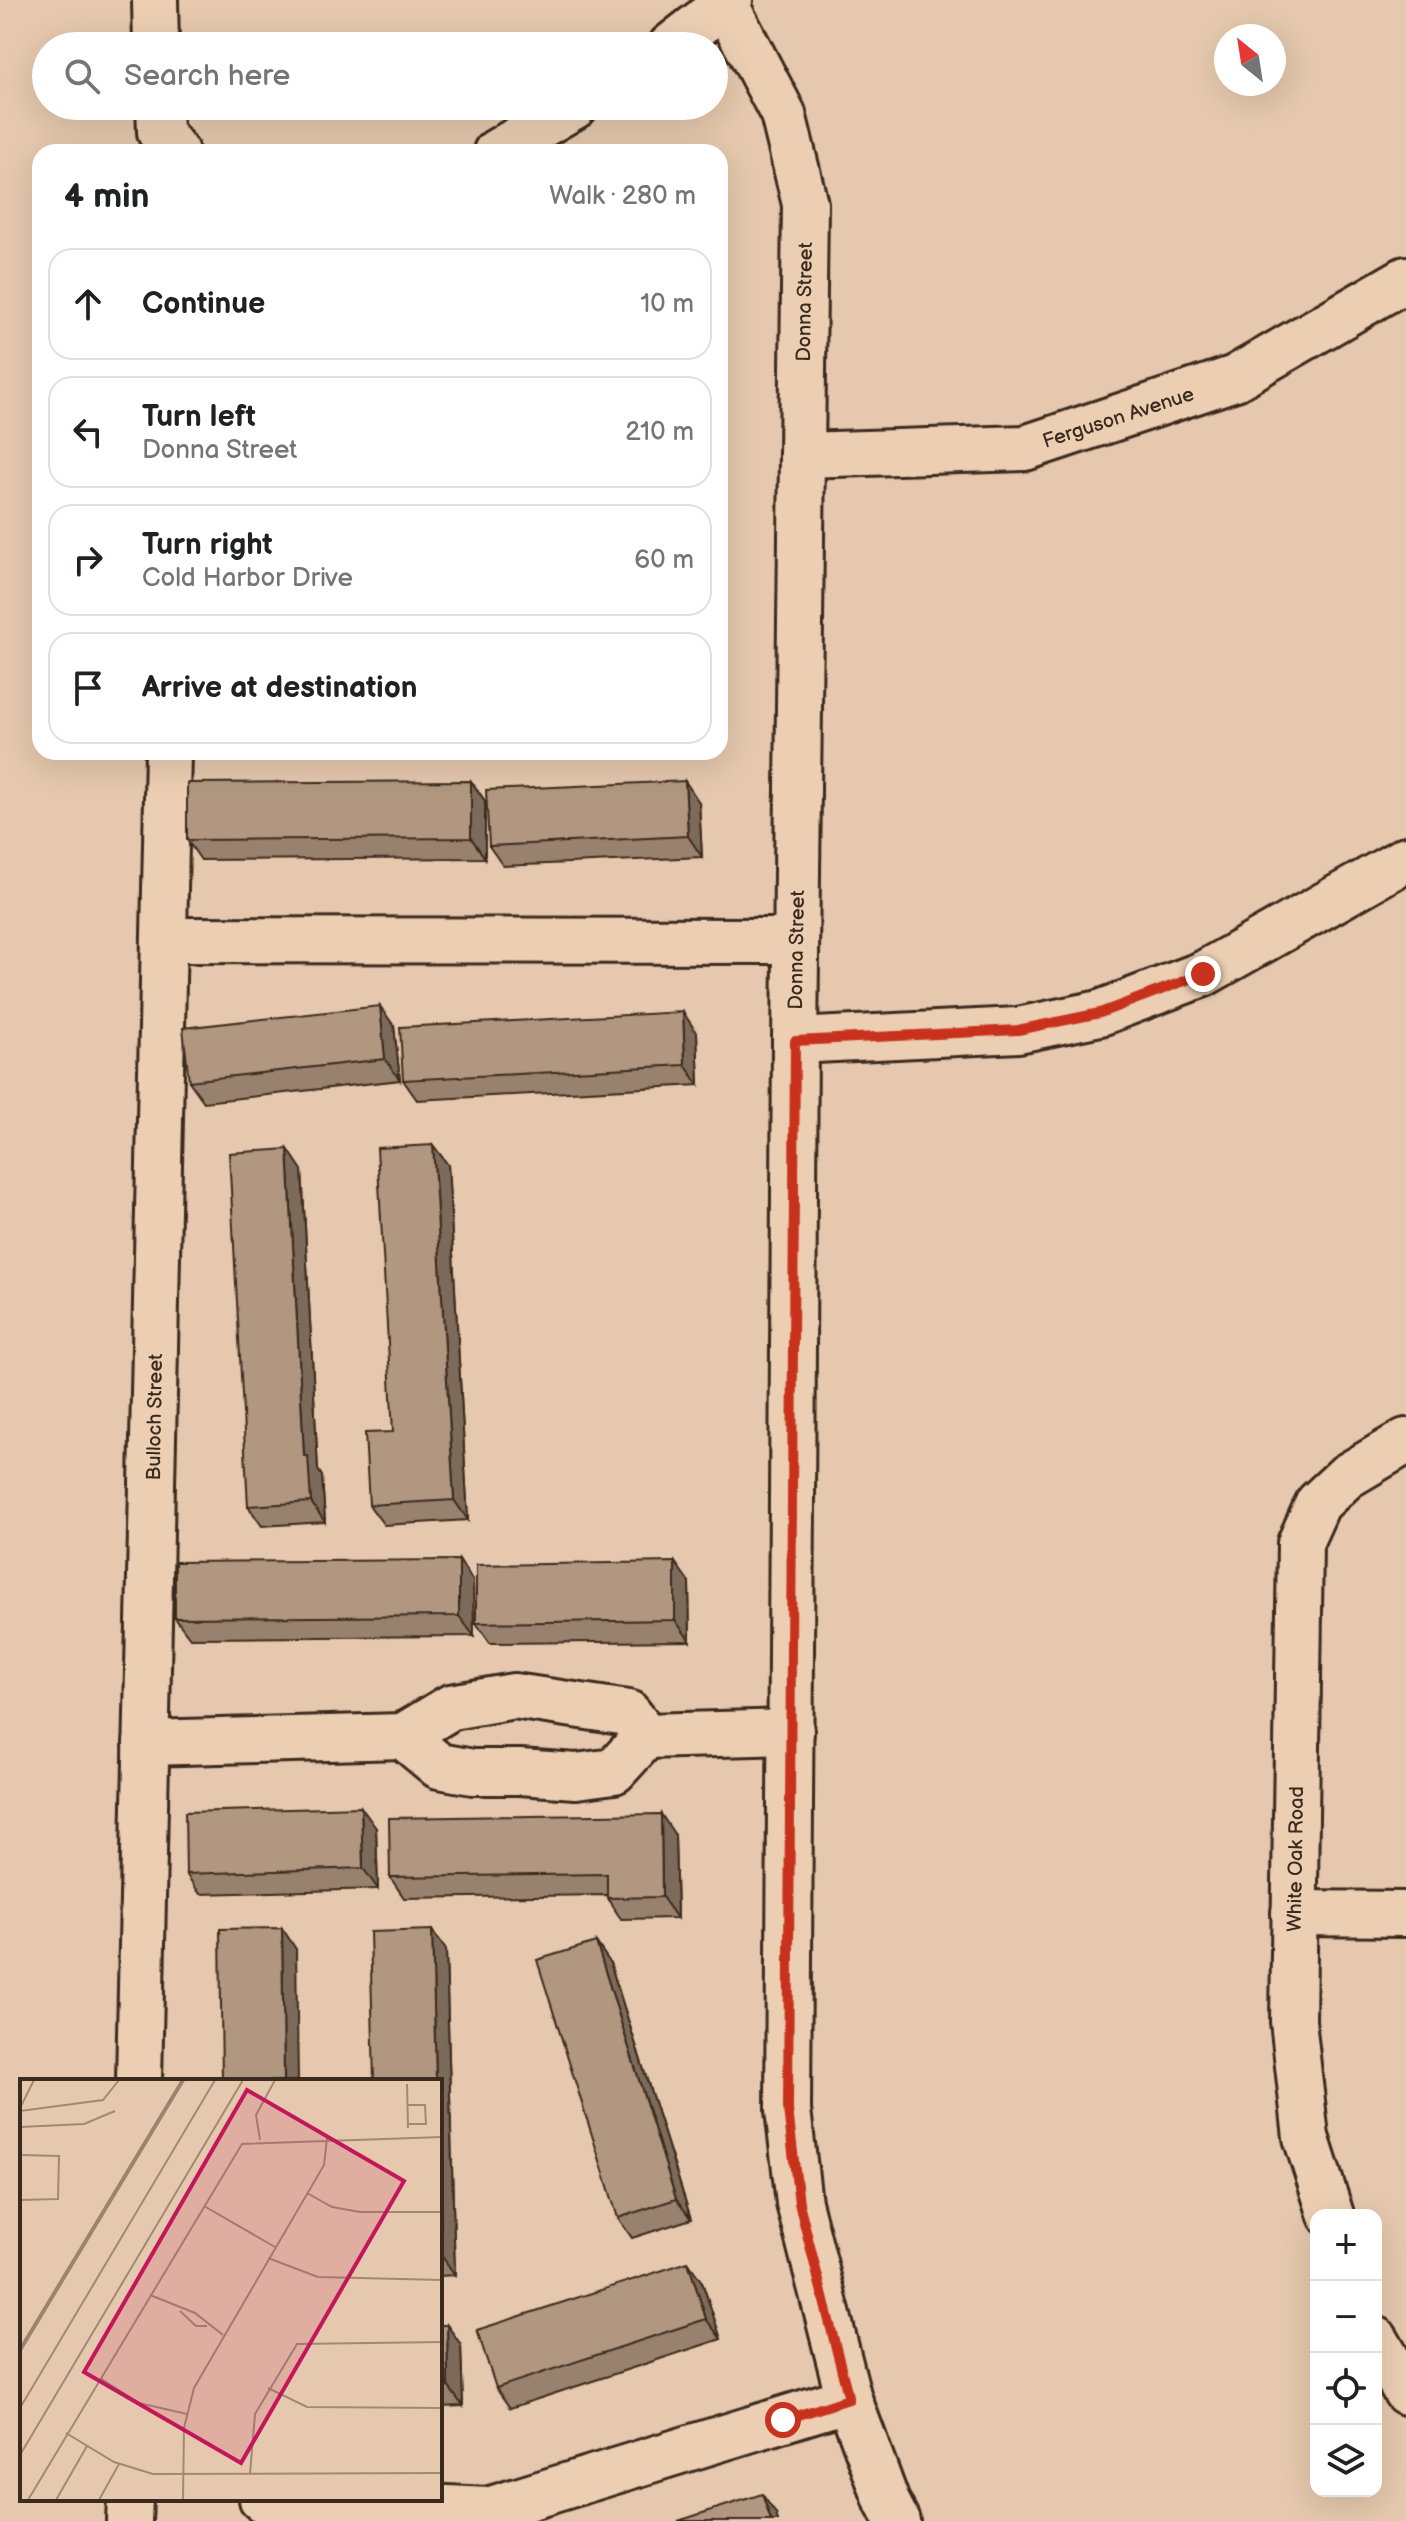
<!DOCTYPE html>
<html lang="en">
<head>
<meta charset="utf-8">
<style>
	:root { --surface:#fff; --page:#f6f6f6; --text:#202124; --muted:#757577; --line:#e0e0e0 }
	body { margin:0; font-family:"Balsamiq Sans",sans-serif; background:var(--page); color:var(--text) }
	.controls { position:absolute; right:24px; bottom:24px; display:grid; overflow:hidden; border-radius:16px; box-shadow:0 8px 32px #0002 }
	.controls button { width:72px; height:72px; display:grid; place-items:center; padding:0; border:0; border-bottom:2px solid var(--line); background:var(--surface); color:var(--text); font:40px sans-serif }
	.compass { position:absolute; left:1214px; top:24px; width:72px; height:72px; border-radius:50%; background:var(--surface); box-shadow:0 8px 32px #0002; rotate:330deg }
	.stop { position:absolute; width:24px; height:24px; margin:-18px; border:6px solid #c8321e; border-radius:50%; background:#fff }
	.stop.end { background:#c8321e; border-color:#fff; box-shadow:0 2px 8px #0008 }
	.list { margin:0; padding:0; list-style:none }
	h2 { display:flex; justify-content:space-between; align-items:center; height:104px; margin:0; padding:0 32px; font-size:34px }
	h2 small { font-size:26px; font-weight:400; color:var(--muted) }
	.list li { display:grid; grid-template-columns:52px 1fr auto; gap:24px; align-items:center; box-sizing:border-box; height:112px; margin:0 16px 16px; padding:0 16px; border:2px solid var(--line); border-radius:24px }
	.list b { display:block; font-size:30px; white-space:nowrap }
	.list p { margin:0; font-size:26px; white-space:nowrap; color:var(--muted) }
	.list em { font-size:26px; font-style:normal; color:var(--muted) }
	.icon { flex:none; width:44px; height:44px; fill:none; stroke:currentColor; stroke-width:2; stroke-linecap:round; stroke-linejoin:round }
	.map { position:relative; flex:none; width:1406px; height:2521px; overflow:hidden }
	.search { position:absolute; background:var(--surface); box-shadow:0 8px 32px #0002; left:32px; top:32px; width:696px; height:88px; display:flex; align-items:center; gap:20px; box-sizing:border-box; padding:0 28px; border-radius:44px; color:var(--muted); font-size:30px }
	.panel { position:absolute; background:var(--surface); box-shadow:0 8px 32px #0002; left:32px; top:144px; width:696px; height:616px; border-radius:24px }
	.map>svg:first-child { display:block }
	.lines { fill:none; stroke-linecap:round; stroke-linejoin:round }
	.minor-casing { stroke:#3b2a1e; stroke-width:50 }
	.minor { stroke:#eccfb3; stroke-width:44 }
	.wall { fill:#98826e; stroke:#3b2a1e; stroke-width:2 }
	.shaded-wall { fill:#7c6a5a; stroke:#3b2a1e; stroke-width:2 }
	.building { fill:#b19780; stroke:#3b2a1e; stroke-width:2 }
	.route { stroke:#c8321e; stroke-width:10 }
	.labels { text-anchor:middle; stroke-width:8; stroke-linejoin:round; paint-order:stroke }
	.street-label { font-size:20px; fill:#3b2a1e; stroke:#eccfb3 }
	.inset-river { fill:none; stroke:#9b846e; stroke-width:4 }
	.inset-road { fill:none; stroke:#a18974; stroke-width:2 }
	.view { fill:#c2185b; fill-opacity:0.15; stroke:#c2185b; stroke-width:4 }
	.inset-edge { fill:none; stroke:#3b2a1e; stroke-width:4 }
</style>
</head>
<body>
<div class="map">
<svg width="1406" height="2521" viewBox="0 0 1406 2521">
	<rect width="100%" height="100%" fill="#e5c8ad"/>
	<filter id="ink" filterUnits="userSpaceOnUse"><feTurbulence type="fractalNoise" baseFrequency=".0125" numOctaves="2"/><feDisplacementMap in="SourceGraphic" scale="16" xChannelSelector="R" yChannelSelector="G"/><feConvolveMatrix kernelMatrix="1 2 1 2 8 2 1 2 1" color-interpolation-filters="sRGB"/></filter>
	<g filter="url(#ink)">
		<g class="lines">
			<defs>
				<g id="minor">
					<path d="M155 0 156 46"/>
					<path d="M725 3 783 114 805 204 795 1041 788 2110 799 2203 849 2399 887 2502 897 2521"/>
					<path d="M671 46 730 0"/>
					<path d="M159 106 160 132 176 152"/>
					<path d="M496 152 575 106"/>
					<path d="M802 455 1025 448 1235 378 1406 279"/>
					<path d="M164 940 796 941"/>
					<path d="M795 1041 1018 1030 1100 1013 1203 974 1406 859"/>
					<path d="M403 1736 439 1766 473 1772H520L576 1776 614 1771 646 1736 791 1732"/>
					<path d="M146 1743 403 1736 451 1707 514 1696 628 1713 646 1736"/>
					<path d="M1294 1913 1406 1914"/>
					<path d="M139 2081 168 752"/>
					<path d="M1331 2215 1306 2137 1293 2021 1300 1543 1318 1503 1347 1476 1406 1441"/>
					<path d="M1376 2340 1406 2392"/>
					<path d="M262 2499 488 2510 849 2399"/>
					<path d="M129 2521 130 2499"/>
				</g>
			</defs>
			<use href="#minor" class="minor-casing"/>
			<use href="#minor" class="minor"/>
		</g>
		<g class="wall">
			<path d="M471 781 485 801V858L201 860 187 840Z"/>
			<path d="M699 802 702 857 503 866 489 846Z"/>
			<path d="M394 1026 400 1080 204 1102 189 1081Z"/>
			<path d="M697 1033 699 1085 417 1100 403 1080Z"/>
			<path d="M433 1145 448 1165 468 1520 384 1525 369 1505 393 1432Z"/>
			<path d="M302 1170 318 1470 322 1476 325 1522 262 1526 248 1506Z"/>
			<path d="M473 1581 474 1636 190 1638 175 1618Z"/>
			<path d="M689 1582 690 1641 490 1643 476 1623Z"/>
			<path d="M376 1828 378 1889 200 1894 186 1874Z"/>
			<path d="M675 1835 677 1918 621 1919 607 1898V1895L404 1898 390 1877Z"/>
			<path d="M596 1942 610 1963 691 2219 632 2238 618 2218Z"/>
			<path d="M446 1950 455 2275 440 2276V2081Z"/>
			<path d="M702 2282 721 2339 510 2408 496 2388Z"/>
			<path d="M440 2325H447L461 2345 463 2406 440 2407Z"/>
		</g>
		<g class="shaded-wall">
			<path d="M471 781 485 801V858L471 838Z"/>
			<path d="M685 781 699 802 702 857 688 836Z"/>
			<path d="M380 1006 394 1026 400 1080 385 1059Z"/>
			<path d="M683 1012 697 1033 699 1085 685 1065Z"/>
			<path d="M433 1145 448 1165 468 1520 454 1500Z"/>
			<path d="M288 1149 302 1170 318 1470 322 1476 325 1522 311 1502 304 1456Z"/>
			<path d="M459 1560 473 1581 474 1636 459 1616Z"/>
			<path d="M675 1562 689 1582 690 1641 675 1620Z"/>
			<path d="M361 1807 376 1828 378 1889 363 1868Z"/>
			<path d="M661 1814 675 1835 677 1918 662 1897Z"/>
			<path d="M282 1928 296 1949 298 2081H284Z"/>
			<path d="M432 1930 446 1950 455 2275 441 2255 440 2081H436Z"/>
			<path d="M596 1942 610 1963 691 2219 676 2199Z"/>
			<path d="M688 2262 702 2282 721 2339 706 2319Z"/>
			<path d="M447 2325 461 2345 463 2406 448 2386Z"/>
			<path d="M762 2494 776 2514 778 2521H771Z"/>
		</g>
		<g class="building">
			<path d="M471 781V838L187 840V783Z"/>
			<path d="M685 781 688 836 489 846 486 790Z"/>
			<path d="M380 1006 385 1059 189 1081 183 1028Z"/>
			<path d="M683 1012 685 1065 403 1080 400 1027Z"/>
			<path d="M433 1145 454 1500 369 1505 365 1433 393 1432 377 1148Z"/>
			<path d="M288 1149 304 1456H308L311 1502 248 1506 229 1153Z"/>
			<path d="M459 1560V1616L175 1618V1562Z"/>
			<path d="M675 1562V1620L476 1623V1565Z"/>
			<path d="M361 1807 363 1868 186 1874 185 1812Z"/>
			<path d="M661 1814 662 1897 607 1898V1874L390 1877 389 1818Z"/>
			<path d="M282 1928 284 2081H222L220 1929Z"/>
			<path d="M432 1930 436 2081H374L370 1932Z"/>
			<path d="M596 1942 676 2199 618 2218 537 1960Z"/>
			<path d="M688 2262 706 2319 496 2388 477 2330Z"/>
			<path d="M440 2325H447L448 2386H440Z"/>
			<path d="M762 2494 771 2521H678Z"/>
		</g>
	</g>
	<g class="lines" filter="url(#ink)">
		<path class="route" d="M783 2420 849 2399 799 2203 788 2110 795 1041 1018 1030 1100 1013 1203 974"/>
	</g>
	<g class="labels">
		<g class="street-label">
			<text transform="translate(804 302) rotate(-89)" y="7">Donna Street</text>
			<text transform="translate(1118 417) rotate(-18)" y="7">Ferguson Avenue</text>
			<text transform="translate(796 950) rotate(-89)" y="7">Donna Street</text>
			<text transform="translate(154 1417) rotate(-89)" y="7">Bulloch Street</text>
			<text transform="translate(1295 1859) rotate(-89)" y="7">White Oak Road</text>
		</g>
	</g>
	<g transform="translate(20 2079)">
		<rect width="422" height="422" fill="#e5c8ad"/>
		<path class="inset-river" d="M0 271 163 1"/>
		<path class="inset-road" d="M387 5 388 49M387 26H405L406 45H388M0 29 14 1M0 32 83 21 99 1M0 48 64 45 95 32M240 61 236 36 255 1M0 76 39 77 38 120 0 121M287 114 312 128 340 133H422M184 127 255 168M248 179 298 198 422 201M130 216 175 234 203 256M160 232 176 247H187M80 299 119 324 167 335M248 309 287 328 422 329M0 329 195 1M46 354 94 383 133 395 422 394M0 376 223 1M230 395 235 335 277 265 422 263M8 421 222 65 422 58M36 421 67 367M79 421 99 385M163 421 164 349 174 309 304 86 307 59"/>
		<path class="view" d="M227 11 384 102 221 384 64 293Z"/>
		<rect width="422" height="422" class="inset-edge"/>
	</g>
</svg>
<div class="controls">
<button>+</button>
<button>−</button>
<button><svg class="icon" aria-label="locate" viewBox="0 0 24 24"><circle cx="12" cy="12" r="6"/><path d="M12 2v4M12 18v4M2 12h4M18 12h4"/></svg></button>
<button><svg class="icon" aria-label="layers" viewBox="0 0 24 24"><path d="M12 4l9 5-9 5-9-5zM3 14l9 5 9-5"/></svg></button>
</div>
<svg class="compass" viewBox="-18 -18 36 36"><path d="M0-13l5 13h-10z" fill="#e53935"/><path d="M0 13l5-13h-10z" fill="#757577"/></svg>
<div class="stop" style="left:783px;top:2420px"></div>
<div class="stop end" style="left:1203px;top:974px"></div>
<div class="search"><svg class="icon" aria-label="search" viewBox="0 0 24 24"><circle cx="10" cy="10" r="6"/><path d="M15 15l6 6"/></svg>Search here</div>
<section class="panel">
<h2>4 min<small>Walk · 280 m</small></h2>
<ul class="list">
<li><svg class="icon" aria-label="ahead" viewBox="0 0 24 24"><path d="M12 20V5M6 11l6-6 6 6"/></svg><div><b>Continue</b></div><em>10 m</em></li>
<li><svg class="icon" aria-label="left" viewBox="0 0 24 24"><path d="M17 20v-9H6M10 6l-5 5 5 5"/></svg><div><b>Turn left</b><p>Donna Street</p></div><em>210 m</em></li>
<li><svg class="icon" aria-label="right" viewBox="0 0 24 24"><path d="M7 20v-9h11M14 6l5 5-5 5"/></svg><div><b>Turn right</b><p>Cold Harbor Drive</p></div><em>60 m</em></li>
<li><svg class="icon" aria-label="arrive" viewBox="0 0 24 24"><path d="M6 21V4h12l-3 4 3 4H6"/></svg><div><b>Arrive at destination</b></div></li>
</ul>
</section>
</div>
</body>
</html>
